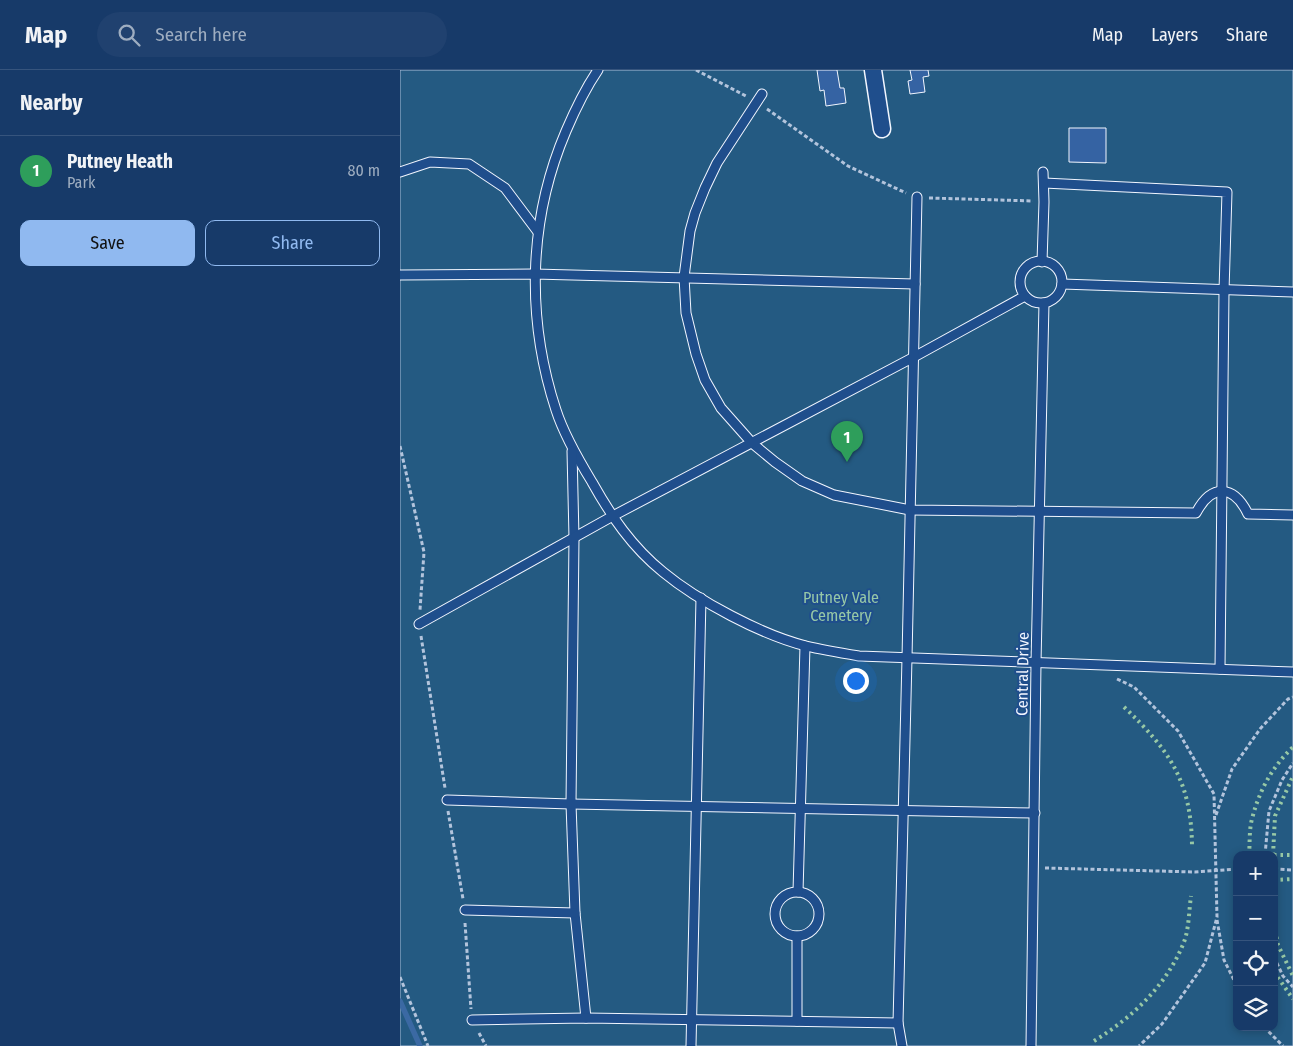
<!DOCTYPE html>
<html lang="en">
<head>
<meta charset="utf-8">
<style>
	:root { --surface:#173a69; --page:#20416f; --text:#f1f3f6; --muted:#9eadc0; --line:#36547d; --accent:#90b9f0 }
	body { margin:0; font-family:"Fira Sans Condensed",sans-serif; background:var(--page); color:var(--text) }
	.controls { position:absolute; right:15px; bottom:15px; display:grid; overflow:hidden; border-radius:10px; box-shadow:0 2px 8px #0003 }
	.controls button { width:45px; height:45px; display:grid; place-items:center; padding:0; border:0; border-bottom:1px solid var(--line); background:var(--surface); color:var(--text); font:25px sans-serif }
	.you { position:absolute; left:455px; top:610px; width:18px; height:18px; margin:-12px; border:4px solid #fff; border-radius:50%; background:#1a73e8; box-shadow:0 0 0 8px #1a73e833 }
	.badge { display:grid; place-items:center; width:32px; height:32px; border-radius:50%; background:var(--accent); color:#fff; font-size:16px; font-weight:700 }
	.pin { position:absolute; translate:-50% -41px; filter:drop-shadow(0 1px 2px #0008) }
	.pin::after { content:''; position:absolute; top:26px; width:18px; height:15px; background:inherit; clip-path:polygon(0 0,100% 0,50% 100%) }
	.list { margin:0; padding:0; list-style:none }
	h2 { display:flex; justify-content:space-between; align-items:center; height:65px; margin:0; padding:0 20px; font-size:21px }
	h2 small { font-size:16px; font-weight:400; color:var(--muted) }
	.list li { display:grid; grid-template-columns:32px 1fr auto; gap:15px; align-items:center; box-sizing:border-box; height:70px; padding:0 20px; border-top:1px solid var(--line) }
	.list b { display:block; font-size:19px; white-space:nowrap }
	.list p { margin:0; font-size:16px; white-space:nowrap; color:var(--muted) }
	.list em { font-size:16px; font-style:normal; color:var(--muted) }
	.actions { display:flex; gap:10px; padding:15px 20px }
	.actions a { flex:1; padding:11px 0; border:1px solid var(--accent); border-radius:10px; text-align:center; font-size:18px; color:var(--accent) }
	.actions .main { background:var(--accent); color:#111 }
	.icon { flex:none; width:28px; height:28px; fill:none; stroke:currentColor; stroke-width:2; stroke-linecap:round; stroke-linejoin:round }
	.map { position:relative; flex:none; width:893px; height:976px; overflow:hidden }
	header { display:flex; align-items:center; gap:30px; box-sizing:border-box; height:70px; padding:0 25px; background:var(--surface); border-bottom:1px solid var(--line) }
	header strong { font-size:24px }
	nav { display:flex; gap:28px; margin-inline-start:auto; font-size:18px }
	.search { width:350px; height:45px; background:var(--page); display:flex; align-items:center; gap:12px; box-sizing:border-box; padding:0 18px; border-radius:28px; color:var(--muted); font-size:19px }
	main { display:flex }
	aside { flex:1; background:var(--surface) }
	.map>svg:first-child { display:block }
	.green { fill:#245a82; stroke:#a8bbd7; fill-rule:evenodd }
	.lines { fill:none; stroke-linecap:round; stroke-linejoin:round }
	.stream { stroke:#3b69a3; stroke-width:5.5 }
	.building { fill:#3563a3; stroke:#f2f6ff }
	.lane-casing { stroke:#f2f6ff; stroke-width:11 }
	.street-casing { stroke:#f2f6ff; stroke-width:19 }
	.path { stroke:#b3c4dc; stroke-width:3; stroke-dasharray:4 2.5; stroke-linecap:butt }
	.lane { stroke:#1f4e8c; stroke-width:9 }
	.street { stroke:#1f4e8c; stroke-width:16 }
	.hedge { stroke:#97c8a6; stroke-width:4; stroke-dasharray:2.5 4; stroke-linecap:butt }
	.labels { text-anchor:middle; stroke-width:4; stroke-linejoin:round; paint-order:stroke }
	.park-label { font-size:16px; fill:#97c8a6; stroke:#1f4e8c }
	.street-label { font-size:16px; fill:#f2f6ff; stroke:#1f4e8c }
</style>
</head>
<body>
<header>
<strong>Map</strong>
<div class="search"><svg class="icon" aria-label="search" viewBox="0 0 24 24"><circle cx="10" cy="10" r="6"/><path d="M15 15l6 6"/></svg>Search here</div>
<nav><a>Map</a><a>Layers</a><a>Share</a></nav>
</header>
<main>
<aside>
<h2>Nearby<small></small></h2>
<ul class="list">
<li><span class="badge" style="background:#2e9e5b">1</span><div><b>Putney Heath</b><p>Park</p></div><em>80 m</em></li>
</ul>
<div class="actions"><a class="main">Save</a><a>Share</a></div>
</aside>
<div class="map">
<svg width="893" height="976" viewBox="0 0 893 976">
	<rect width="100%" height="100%" fill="#1f4e8c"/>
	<path class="green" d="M0 0H893V976H0ZM837 785H874V957H837Z"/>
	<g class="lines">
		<path class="stream" d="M0 931 20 976"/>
	</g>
	<g class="building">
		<path d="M417 0H437L440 18H444L446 33 426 36 424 20 420 21Z"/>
		<path d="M510 0H528L529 6 523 7 525 22 510 24 508 11 512 10Z"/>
		<path d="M669 58H706V93L669 92Z"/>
	</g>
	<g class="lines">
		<defs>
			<g id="lane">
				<path d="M198 0C185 19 175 40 166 61 128 150 126 248 156 340 164 365 178 389 192 412 211 446 232 477 263 502 298 531 362 565 406 576 423 580 441 583 459 586L893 602"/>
				<path d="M362 24 317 93 305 118 295 143 290 161 284 207 286 243 296 284 305 310 321 338 352 373 375 392 402 411 434 425 510 440 796 443C812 413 834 415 848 444L893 445"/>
				<path d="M0 102 30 92 69 94 105 118 138 162"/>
				<path d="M644 113 827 122 824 221 820 599"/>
				<circle cx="641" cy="212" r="21"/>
				<path d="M642 192 644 132 643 102"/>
				<path d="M0 205 134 204 515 214"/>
				<path d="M662 214 893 222"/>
				<path d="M172 381 174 468 171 734 175 843 186 948"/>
				<path d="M19 554 211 447 514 287 625 226"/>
				<path d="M47 730 171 734 635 743"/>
				<circle cx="397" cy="844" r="22"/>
				<path d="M398 822 405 576"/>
				<path d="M65 840 175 843"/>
				<path d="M397 866V951"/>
				<path d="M72 950 186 948 498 953 507 588 517 127"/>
				<path d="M498 953 502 976"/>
				<path d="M291 976 301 528"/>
				<path d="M631 976 636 593 644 233"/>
			</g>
			<path id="street" d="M473 0 482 59"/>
		</defs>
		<use href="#lane" class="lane-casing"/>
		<use href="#street" class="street-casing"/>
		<g class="path">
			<path d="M296 0 346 26"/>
			<path d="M367 39 448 96 506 123"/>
			<path d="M529 128 633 131"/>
			<path d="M0 376 24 482 20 540"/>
			<path d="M21 566 45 718"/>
			<path d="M717 609 734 617 778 661 814 724 817 847 805 893 762 954 739 976"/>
			<path d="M48 741 63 829"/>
			<path d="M816 745 832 699 860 659 888 629 893 627"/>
			<path d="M865 785 869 741 882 710 893 693"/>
			<path d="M645 798 795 802 837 799"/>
			<path d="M874 799 893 800"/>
			<path d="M817 850 824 890 837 916"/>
			<path d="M65 853 71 939"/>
			<path d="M874 887 883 906 893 917"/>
			<path d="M0 907 28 976"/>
			<path d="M864 957 883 976"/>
			<path d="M79 963 86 976"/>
		</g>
		<use href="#lane" class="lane"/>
		<use href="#street" class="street"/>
		<g class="hedge">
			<path d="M724 637C769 680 791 710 792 775"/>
			<path d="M849 785C850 773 849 760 852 749 859 721 872 697 893 677"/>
			<path d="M873 785 875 746 893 706"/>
			<path d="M874 785H893"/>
			<path d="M874 810 893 809"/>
			<path d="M874 854 878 875 893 906"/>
			<path d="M874 902 893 929"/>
			<path d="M694 971C733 947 767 915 784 872 789 859 789 840 791 826"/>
		</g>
	</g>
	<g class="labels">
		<g class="park-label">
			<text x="441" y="533">Putney Vale<tspan x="441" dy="18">Cemetery</tspan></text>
		</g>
		<g class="street-label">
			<text transform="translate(622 604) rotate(-89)" y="6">Central Drive</text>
		</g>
	</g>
</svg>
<div class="controls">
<button>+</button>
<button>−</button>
<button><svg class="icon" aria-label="locate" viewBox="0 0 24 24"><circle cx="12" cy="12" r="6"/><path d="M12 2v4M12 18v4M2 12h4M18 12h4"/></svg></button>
<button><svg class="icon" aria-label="layers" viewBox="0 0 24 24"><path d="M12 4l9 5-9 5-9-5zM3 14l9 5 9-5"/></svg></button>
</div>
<div class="you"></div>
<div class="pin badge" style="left:447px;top:392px;background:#2e9e5b">1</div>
</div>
</main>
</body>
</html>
